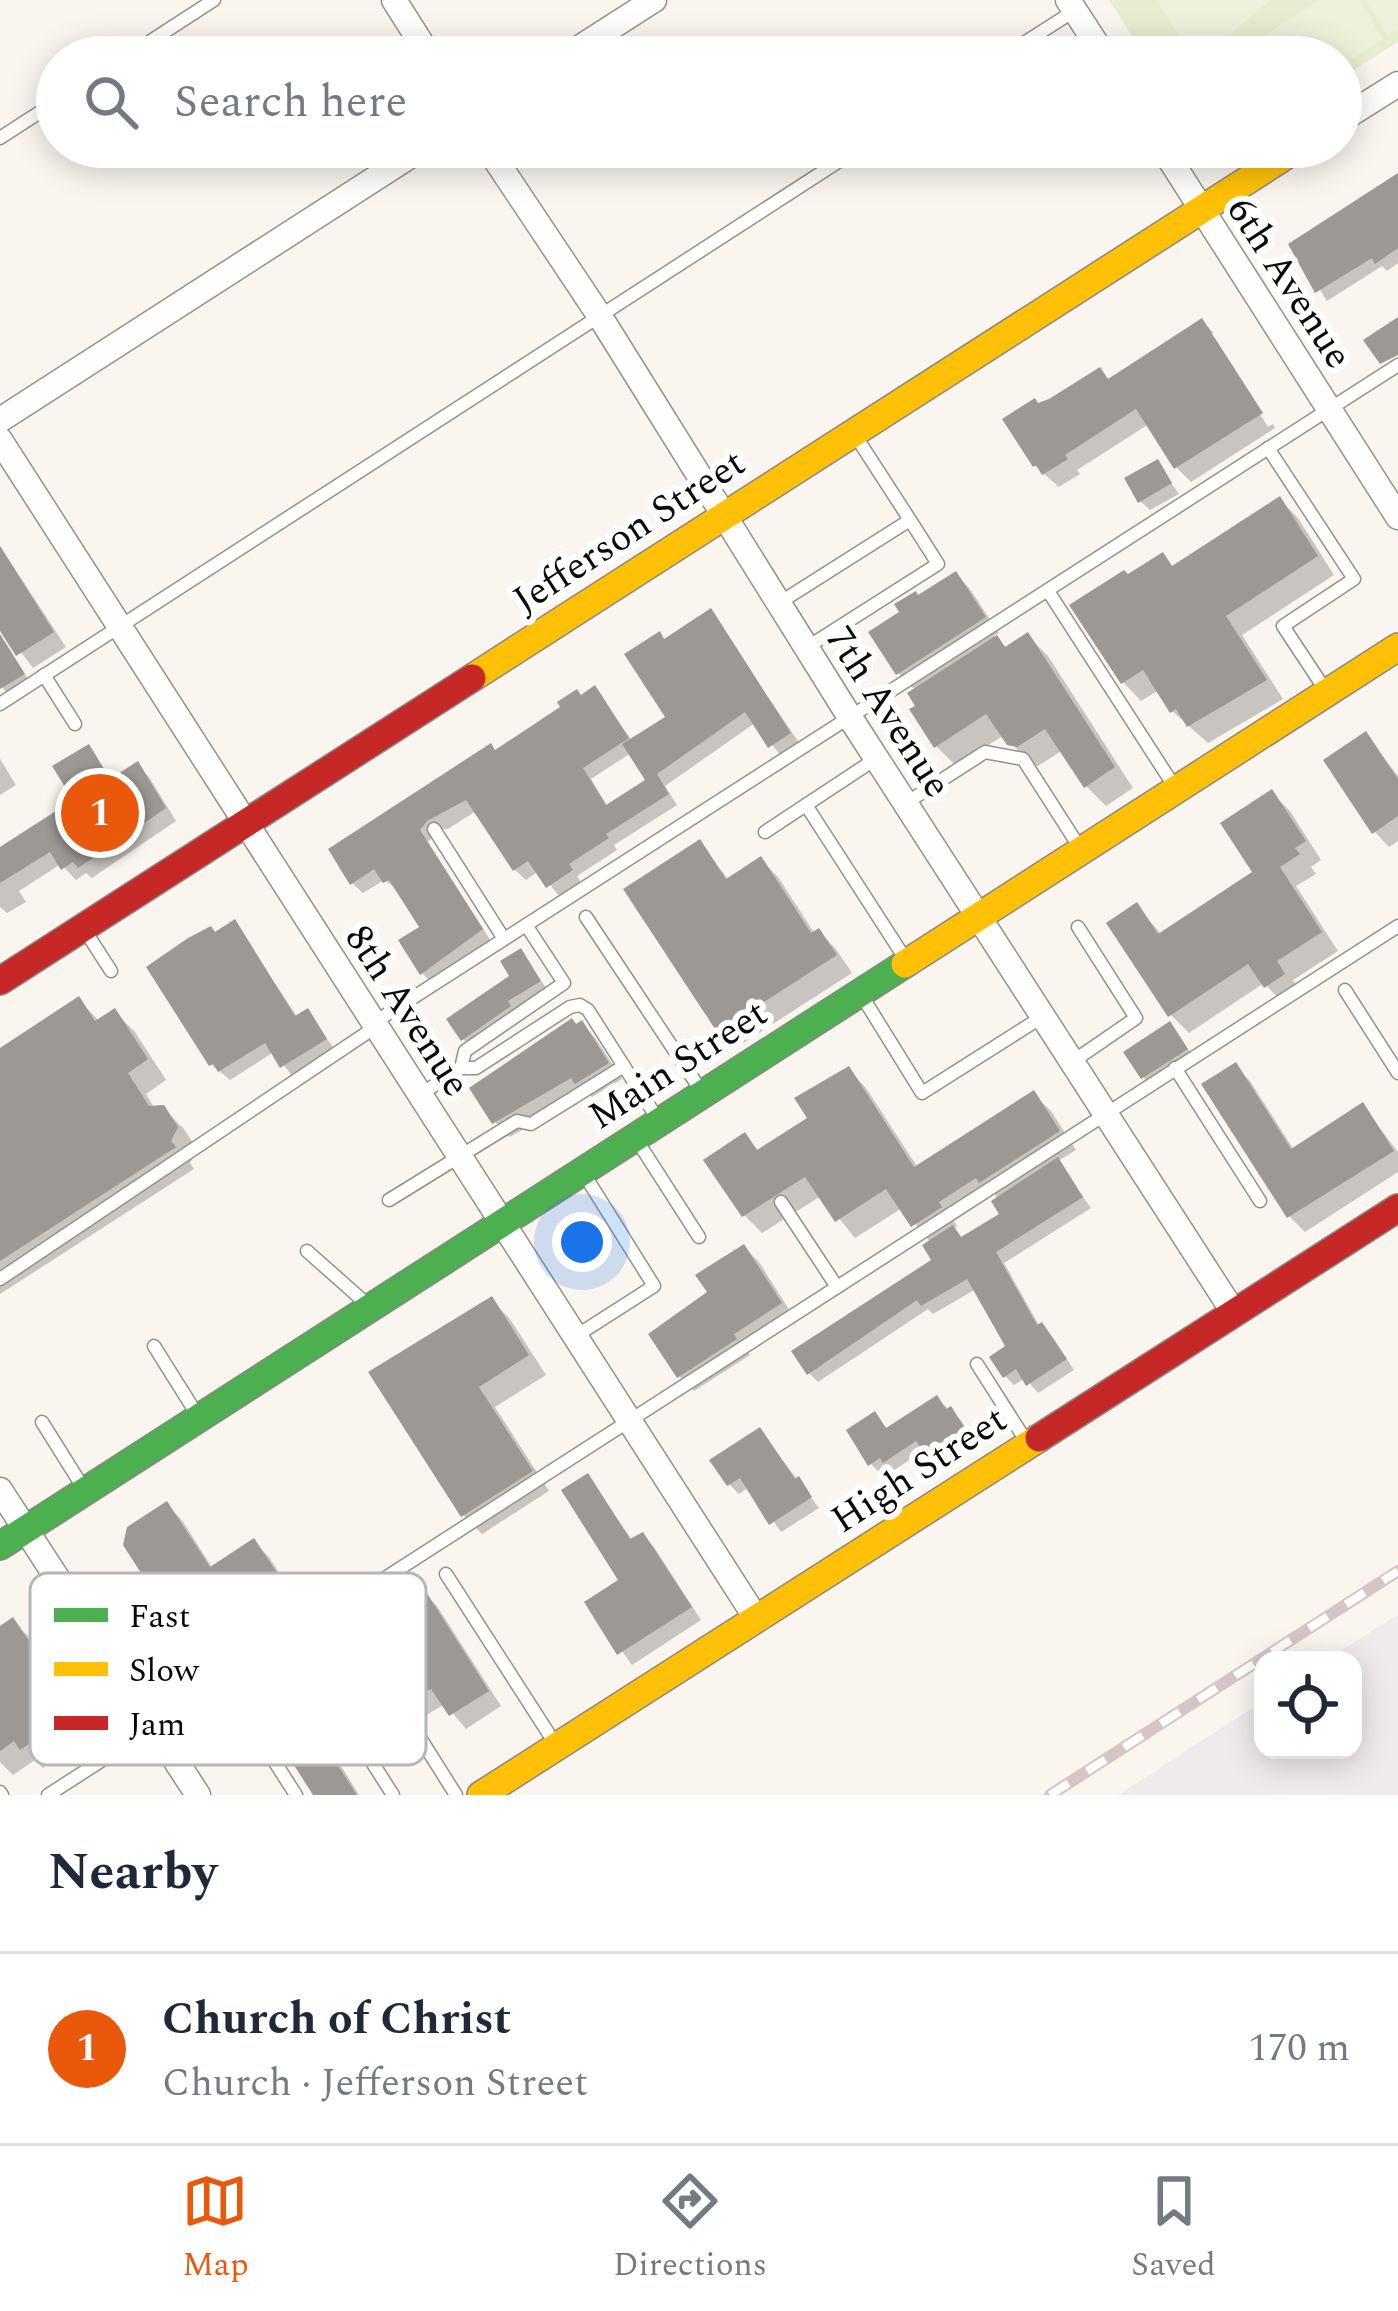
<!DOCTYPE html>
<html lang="en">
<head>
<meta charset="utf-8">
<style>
	:root { --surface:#fff; --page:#f6f6f7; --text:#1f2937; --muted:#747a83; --line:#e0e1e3; --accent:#ea580c }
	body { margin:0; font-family:Spectral,serif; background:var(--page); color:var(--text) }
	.controls { position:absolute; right:36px; bottom:36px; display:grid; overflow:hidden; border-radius:24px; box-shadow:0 6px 30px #0003 }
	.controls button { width:108px; height:108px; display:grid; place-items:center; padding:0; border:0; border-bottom:3px solid var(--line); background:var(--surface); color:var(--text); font:60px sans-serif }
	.you { position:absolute; left:582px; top:1242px; width:42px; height:42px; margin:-30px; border:9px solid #fff; border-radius:50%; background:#1a73e8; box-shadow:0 0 0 18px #1a73e833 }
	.badge { display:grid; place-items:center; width:78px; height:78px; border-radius:50%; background:var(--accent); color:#fff; font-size:39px; font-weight:700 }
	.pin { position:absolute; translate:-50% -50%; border:6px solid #fff; box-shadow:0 3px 12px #0006 }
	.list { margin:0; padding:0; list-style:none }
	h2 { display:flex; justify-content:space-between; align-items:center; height:156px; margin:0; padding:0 48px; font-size:51px }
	h2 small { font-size:39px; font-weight:400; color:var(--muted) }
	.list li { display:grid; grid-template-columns:78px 1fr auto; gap:36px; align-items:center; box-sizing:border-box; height:192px; padding:0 48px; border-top:3px solid var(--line) }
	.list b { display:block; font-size:45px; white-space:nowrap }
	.list p { margin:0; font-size:39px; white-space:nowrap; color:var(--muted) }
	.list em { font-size:39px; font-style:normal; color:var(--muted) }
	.icon { flex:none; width:66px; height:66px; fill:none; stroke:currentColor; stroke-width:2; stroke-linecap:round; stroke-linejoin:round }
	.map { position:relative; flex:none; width:1398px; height:1795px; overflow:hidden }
	.search { position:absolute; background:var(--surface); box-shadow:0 6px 30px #0003; left:36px; right:36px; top:36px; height:132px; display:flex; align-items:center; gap:30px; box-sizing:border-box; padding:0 42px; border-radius:66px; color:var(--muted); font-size:45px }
	.sheet { height:348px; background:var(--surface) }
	nav { display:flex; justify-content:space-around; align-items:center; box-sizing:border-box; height:168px; border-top:3px solid var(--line); background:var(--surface); font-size:33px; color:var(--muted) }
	nav a { display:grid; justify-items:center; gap:6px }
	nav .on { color:var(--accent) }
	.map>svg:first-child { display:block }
	.industrial { fill:#f0eaec }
	.green { fill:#e6edd0 }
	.pitch { fill:#eef1da }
	.shadow { fill:#0003; fill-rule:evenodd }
	.building { fill:#9c9995 }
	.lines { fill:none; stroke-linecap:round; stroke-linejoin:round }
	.lane-casing { stroke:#93918e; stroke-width:15 }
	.street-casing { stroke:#93918e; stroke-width:27 }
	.fast-casing { stroke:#898784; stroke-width:30 }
	.slow-casing { stroke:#898784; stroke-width:30 }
	.jam-casing { stroke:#898784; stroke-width:30 }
	.lane { stroke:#fefefd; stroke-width:12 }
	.street { stroke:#fefefd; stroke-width:24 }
	.fast { stroke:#4caf50; stroke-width:27 }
	.slow { stroke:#ffc107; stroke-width:27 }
	.jam { stroke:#c62828; stroke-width:27 }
	.rail-casing { stroke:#d5c5c6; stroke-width:12 }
	.rail { stroke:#fff; stroke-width:8; stroke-dasharray:22; stroke-linecap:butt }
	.labels { text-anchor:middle; stroke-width:12; stroke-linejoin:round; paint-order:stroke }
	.street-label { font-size:39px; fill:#0b0b0b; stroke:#fff }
	.key { fill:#fff; stroke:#b6b6b6; stroke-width:3 }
	.key-label { font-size:33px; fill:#0b0b0b }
</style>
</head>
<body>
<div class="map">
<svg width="1398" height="1795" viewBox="0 0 1398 1795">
	<rect width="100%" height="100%" fill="#faf6ef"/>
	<path class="industrial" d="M1398 1614V1795H1118L1263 1701V1750H1353V1660H1327Z"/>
	<path class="green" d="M1109 0H1398V42L1341 78V57H1145Z"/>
	<g class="pitch">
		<path d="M1156 0H1271L1229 35 1193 57Z"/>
		<path d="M1319 0H1359L1383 39 1341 66V57H1242L1239 52Z"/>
		<path d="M1365 0H1398V29L1388 36Z"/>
	</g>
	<g class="shadow">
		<path d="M1398 173V263L1387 271 1382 266 1327 301 1292 245Z"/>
		<path d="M1202 321 1214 333H1209L1268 427 1273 424 1275 428 1191 482 1177 468 1149 424 1077 470 1080 474 1059 487 1035 466 1039 406 1100 371 1110 381Z"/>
		<path d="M1157 463 1179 494 1150 510 1140 501Z"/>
		<path d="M1280 500 1298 518 1334 575 1242 635 1283 699 1208 743 1172 711 1159 690 1141 701 1123 682 1128 577 1162 556 1175 568Z"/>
		<path d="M0 546 66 647 33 668 0 625Z"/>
		<path d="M956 574 970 589 999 633 994 636 1008 649 1028 636 1048 656 1133 788 1106 806 1086 786 1063 750 1038 766 1031 765 1004 735 956 766 936 746 916 691 898 673 919 598Z"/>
		<path d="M710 612 800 744 781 756 755 723 665 786 677 805 614 845 617 850 577 876 581 882 559 896 539 871 526 880 515 870 476 811 448 829H440L428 842 491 941 432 983 422 973 424 928 399 890 384 880 363 893 352 883 496 753 595 689 632 741 669 718 666 641ZM631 753 649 781 608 807 591 779Z"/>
		<path d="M10 654 32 684 11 697 0 685V660Z"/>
		<path d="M1366 735 1398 776V841L1389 847 1375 832Z"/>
		<path d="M88 748 113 780 137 765 149 777 176 821 92 878 86 873 76 880 61 864 19 891 26 902 7 913 0 907V850L77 801Z"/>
		<path d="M0 759 16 785 0 795Z"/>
		<path d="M1272 793 1290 811 1321 860 1311 867 1316 874 1296 886 1338 951 1293 980 1301 993 1284 1004 1264 983 1189 1033 1171 1015 1137 906 1162 935 1256 873Z"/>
		<path d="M699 843 729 880 761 860 778 877 815 934 819 932 836 949 852 973 737 1047 720 1030Z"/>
		<path d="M235 923 298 1018 308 1012 335 1050 292 1076 274 1052 230 1080 211 1064 216 935Z"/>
		<path d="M520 952 547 989 513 1010 517 1015 471 1047 463 1039 513 977Z"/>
		<path d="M79 1000 100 1022 115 1012 135 1032 166 1080 146 1094 155 1109 163 1108 184 1129 197 1149 190 1163 194 1169 0 1294V1051Z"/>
		<path d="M582 1024 596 1039 622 1079 592 1097 587 1092 510 1137 495 1122Z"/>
		<path d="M1170 1025 1195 1059 1152 1087 1143 1077Z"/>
		<path d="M1235 1066 1250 1081 1294 1150 1363 1106 1398 1152V1172L1305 1232 1290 1217 1206 1085Z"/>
		<path d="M849 1070 866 1088 918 1168 1033 1094 1051 1111 1076 1150 1058 1161 1091 1208 1004 1263 1040 1327 1051 1335 1074 1370 1038 1393 1025 1378 1014 1385 1005 1376 1009 1347 976 1289 933 1314 928 1309 818 1382 809 1373 936 1261 931 1243 902 1208 855 1238 821 1196 762 1233 744 1215V1136L760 1152 811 1119ZM995 1194 1003 1215 964 1239 953 1229 957 1226 954 1221Z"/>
		<path d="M744 1247 759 1262 795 1319 747 1350 750 1355 694 1391 679 1376 711 1293Z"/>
		<path d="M491 1300 510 1319 546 1375 495 1407 549 1491 482 1534 463 1515 372 1373Z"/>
		<path d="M937 1399 960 1419 974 1441 938 1464 926 1450 894 1470 891 1467 880 1473 871 1464 875 1415 888 1430Z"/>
		<path d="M760 1430 819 1508 781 1532 749 1487 739 1494 729 1484Z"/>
		<path d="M588 1477 633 1541 642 1535 654 1547 701 1620 632 1665 588 1603 622 1581Z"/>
		<path d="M167 1505 182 1520 213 1569 254 1542 269 1557 318 1633 227 1692 212 1677Z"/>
		<path d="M422 1591 437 1606 501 1706 466 1729 445 1704 341 1766 359 1795H316L257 1702Z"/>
		<path d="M13 1621 33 1641 94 1735 43 1768 35 1760 13 1775 0 1762V1629Z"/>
	</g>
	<g class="building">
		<path d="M1398 173V248L1375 264 1372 258 1315 293 1288 244Z"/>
		<path d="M1398 317V355L1380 364 1363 340Z"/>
		<path d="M1202 318 1263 413 1174 469 1136 409 1065 455 1068 459 1042 475 1036 465 1033 467 1002 419 1035 398 1038 403 1049 399 1100 367 1108 379Z"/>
		<path d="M1158 459 1172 483 1138 503 1124 478Z"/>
		<path d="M1280 496 1318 556 1226 616 1267 680 1187 727 1176 709 1170 713 1143 670 1121 684 1069 605 1124 570 1128 574 1163 552 1172 566Z"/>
		<path d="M0 546 54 632 16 656 0 631Z"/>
		<path d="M956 571 986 617 896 675 868 632 899 612 894 604 916 591 918 595Z"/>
		<path d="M711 608 791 733 768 748 745 712 657 774 669 794 606 834 609 838 569 864 573 870 546 888 528 861 513 871 466 800 427 821 420 830 483 929 420 975 398 940 419 927 389 880 383 883 374 869 350 885 328 849 491 743 495 750 560 707 557 702 577 689 581 695 595 685 629 738 583 768 606 805 645 780 622 744 665 717 624 654 660 631 664 639Z"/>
		<path d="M1028 632 1115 767 1084 788 1045 729 1017 747 1007 745 986 714 934 748 909 709 915 706 907 693 997 635 1005 647Z"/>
		<path d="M0 634 25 674 0 689Z"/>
		<path d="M1366 731 1398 779V816L1372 834 1323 760Z"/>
		<path d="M89 744 110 779 138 761 166 808 78 868 73 862 61 870 50 852 0 883V847L73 800 52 766Z"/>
		<path d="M1272 789 1306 841 1295 848 1300 854 1280 867 1322 932 1277 961 1285 974 1264 988 1248 964 1168 1017 1106 923 1137 902 1158 934 1252 872 1220 823Z"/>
		<path d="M700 839 726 879 761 856 811 933 819 928 837 955 717 1032 623 889Z"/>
		<path d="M235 919 295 1016 308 1008 327 1039 280 1068 265 1043 218 1072 213 1064 209 1066 146 967 188 938 211 926 215 932Z"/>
		<path d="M521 948 541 981 508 1001 511 1006 461 1041 446 1019 509 976 500 961Z"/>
		<path d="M79 996 95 1021 115 1008 148 1059 128 1073 149 1106 164 1105 178 1127 171 1141 176 1147 0 1261V1048Z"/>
		<path d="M572 1018 576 1024 582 1020 609 1063 575 1084 571 1078 492 1124 469 1088Z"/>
		<path d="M1170 1021 1188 1049 1141 1079 1123 1052Z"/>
		<path d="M1236 1062 1291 1149 1363 1102 1394 1151 1287 1218 1201 1084Z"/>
		<path d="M849 1066 914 1167 1034 1090 1060 1131 979 1183 976 1178 939 1202 942 1207 911 1227 886 1189 835 1222 805 1177 742 1217 703 1160 745 1132 757 1150 807 1118 794 1098Z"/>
		<path d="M1058 1157 1083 1197 996 1252 1037 1325 1042 1322 1067 1359 1026 1386 1016 1369 1003 1378 989 1357 1005 1346 967 1279 921 1306 917 1300 807 1375 791 1351 931 1260 922 1245 953 1225 961 1237 999 1214 991 1201Z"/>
		<path d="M744 1244 782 1303 734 1334 737 1339 677 1378 648 1334 707 1292 695 1275Z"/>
		<path d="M492 1296 529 1355 479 1387 533 1471 461 1517 368 1372Z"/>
		<path d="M937 1395 946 1409 951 1406 966 1430 926 1456 916 1441 883 1463 880 1458 868 1466 846 1430 875 1411 886 1428Z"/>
		<path d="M760 1427 795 1479 799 1476 812 1497 769 1525 740 1478 727 1486 709 1460Z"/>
		<path d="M588 1473 630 1539 643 1532 692 1607 617 1655 584 1602 618 1580 561 1490Z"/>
		<path d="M167 1501 210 1567 254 1538 306 1617 209 1679 123 1545 127 1527Z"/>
		<path d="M423 1587 489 1691 449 1716 431 1689 400 1705 378 1722 376 1719 328 1750 357 1795H313L253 1701 332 1650 329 1645Z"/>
		<path d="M13 1617 77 1713 20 1750 14 1741 0 1751V1626Z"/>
	</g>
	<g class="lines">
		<defs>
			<g id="lane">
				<path d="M126 57 214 0"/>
				<path d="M1002 57 1074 11"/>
				<path d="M0 138 57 101"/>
				<path d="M1268 448 1354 579 1283 626 1326 691"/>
				<path d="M1048 591 1174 786"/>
				<path d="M779 603 910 520 855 435"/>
				<path d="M806 648 938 564 910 520"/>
				<path d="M44 675 75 724"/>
				<path d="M0 704 861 147"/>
				<path d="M906 803 985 752 1023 759 1080 848"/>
				<path d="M806 805 906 960"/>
				<path d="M434 829 504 939"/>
				<path d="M765 832 877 758"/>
				<path d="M586 917 702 1092"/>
				<path d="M84 929 111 971"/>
				<path d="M1345 990 1398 1073"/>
				<path d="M862 996 922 1093 1042 1017"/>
				<path d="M375 1022 1398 365"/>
				<path d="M1072 1062 1136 1018 1078 927"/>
				<path d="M461 1068 465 1051 564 983 526 925"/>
				<path d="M1175 1068 1260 1201"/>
				<path d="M421 1094 461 1068H476L570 1007 580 1005 588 1010 657 1118"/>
				<path d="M638 1142 699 1237"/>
				<path d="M389 1200 517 1121 531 1124 624 1066"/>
				<path d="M781 1202 837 1287"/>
				<path d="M307 1251 369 1306"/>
				<path d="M0 1279 377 1026"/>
				<path d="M576 1336 654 1286 584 1174"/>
				<path d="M154 1346 198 1416"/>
				<path d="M977 1364 1028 1444"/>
				<path d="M42 1422 84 1489"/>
				<path d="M446 1574 556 1745"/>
				<path d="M224 1683 296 1795"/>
				<path d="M405 1714 456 1795"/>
				<path d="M365 1751 393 1795"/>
				<path d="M0 1792 2 1795"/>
				<path d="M48 1795 1398 926"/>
			</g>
			<g id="street">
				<path d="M394 0 430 57"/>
				<path d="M1068 0 1105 57"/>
				<path d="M565 57 654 0"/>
				<path d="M1341 120 1398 84"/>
				<path d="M487 147 599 315 851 719 1234 1313"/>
				<path d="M1162 147 1398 517"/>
				<path d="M0 420 424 147"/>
				<path d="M0 440 756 1618"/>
				<path d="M0 1490 198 1795"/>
			</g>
			<path id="fast" d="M0 1546 905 964"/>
			<g id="slow">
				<path d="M472 678 1299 147"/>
				<path d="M905 964 1398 647"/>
				<path d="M481 1795 1039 1438"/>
			</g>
			<g id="jam">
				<path d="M0 981 472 678"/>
				<path d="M1039 1438 1398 1208"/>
			</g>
		</defs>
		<use href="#lane" class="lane-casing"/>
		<use href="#street" class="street-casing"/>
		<use href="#fast" class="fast-casing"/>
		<use href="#slow" class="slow-casing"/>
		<use href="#jam" class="jam-casing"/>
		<use href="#lane" class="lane"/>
		<use href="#street" class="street"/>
		<use href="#fast" class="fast"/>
		<use href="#slow" class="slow"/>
		<use href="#jam" class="jam"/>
		<defs>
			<path id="rail" d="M1050 1795 1398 1571"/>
		</defs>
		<use href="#rail" class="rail-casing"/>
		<use href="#rail" class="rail"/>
	</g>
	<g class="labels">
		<g class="street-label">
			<text transform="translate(1291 282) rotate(57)" y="14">6th Avenue</text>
			<text transform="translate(628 530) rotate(-33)" y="14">Jefferson Street</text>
			<text transform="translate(890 711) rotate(57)" y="14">7th Avenue</text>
			<text transform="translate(409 1010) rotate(57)" y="14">8th Avenue</text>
			<text transform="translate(677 1063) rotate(-33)" y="14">Main Street</text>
			<text transform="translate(918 1468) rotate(-33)" y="14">High Street</text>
		</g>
	</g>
	<rect x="30" y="1573" width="396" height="192" rx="18" class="key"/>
	<rect x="54" y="1608" width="54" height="14" fill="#4caf50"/>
	<rect x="54" y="1662" width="54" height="14" fill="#ffc107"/>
	<rect x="54" y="1716" width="54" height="14" fill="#c62828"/>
	<g class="key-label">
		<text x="129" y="1627">Fast</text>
		<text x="129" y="1681">Slow</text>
		<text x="129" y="1735">Jam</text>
	</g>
</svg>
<div class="controls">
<button><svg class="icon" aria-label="locate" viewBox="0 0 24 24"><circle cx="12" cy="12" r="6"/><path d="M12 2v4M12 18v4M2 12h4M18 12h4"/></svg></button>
</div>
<div class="you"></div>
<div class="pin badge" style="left:100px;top:813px">1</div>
<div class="search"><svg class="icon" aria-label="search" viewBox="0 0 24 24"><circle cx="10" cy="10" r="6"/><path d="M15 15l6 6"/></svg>Search here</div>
</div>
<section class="sheet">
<h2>Nearby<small></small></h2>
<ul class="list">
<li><span class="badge">1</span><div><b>Church of Christ</b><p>Church · Jefferson Street</p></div><em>170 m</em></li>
</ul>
</section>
<nav>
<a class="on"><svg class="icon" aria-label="map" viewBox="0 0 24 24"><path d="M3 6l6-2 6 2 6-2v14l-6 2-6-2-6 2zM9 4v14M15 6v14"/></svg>Map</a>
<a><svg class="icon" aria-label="directions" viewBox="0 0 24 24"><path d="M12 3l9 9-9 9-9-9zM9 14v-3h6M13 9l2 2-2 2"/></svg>Directions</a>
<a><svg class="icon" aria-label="saved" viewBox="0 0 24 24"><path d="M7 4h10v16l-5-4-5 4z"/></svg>Saved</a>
</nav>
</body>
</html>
